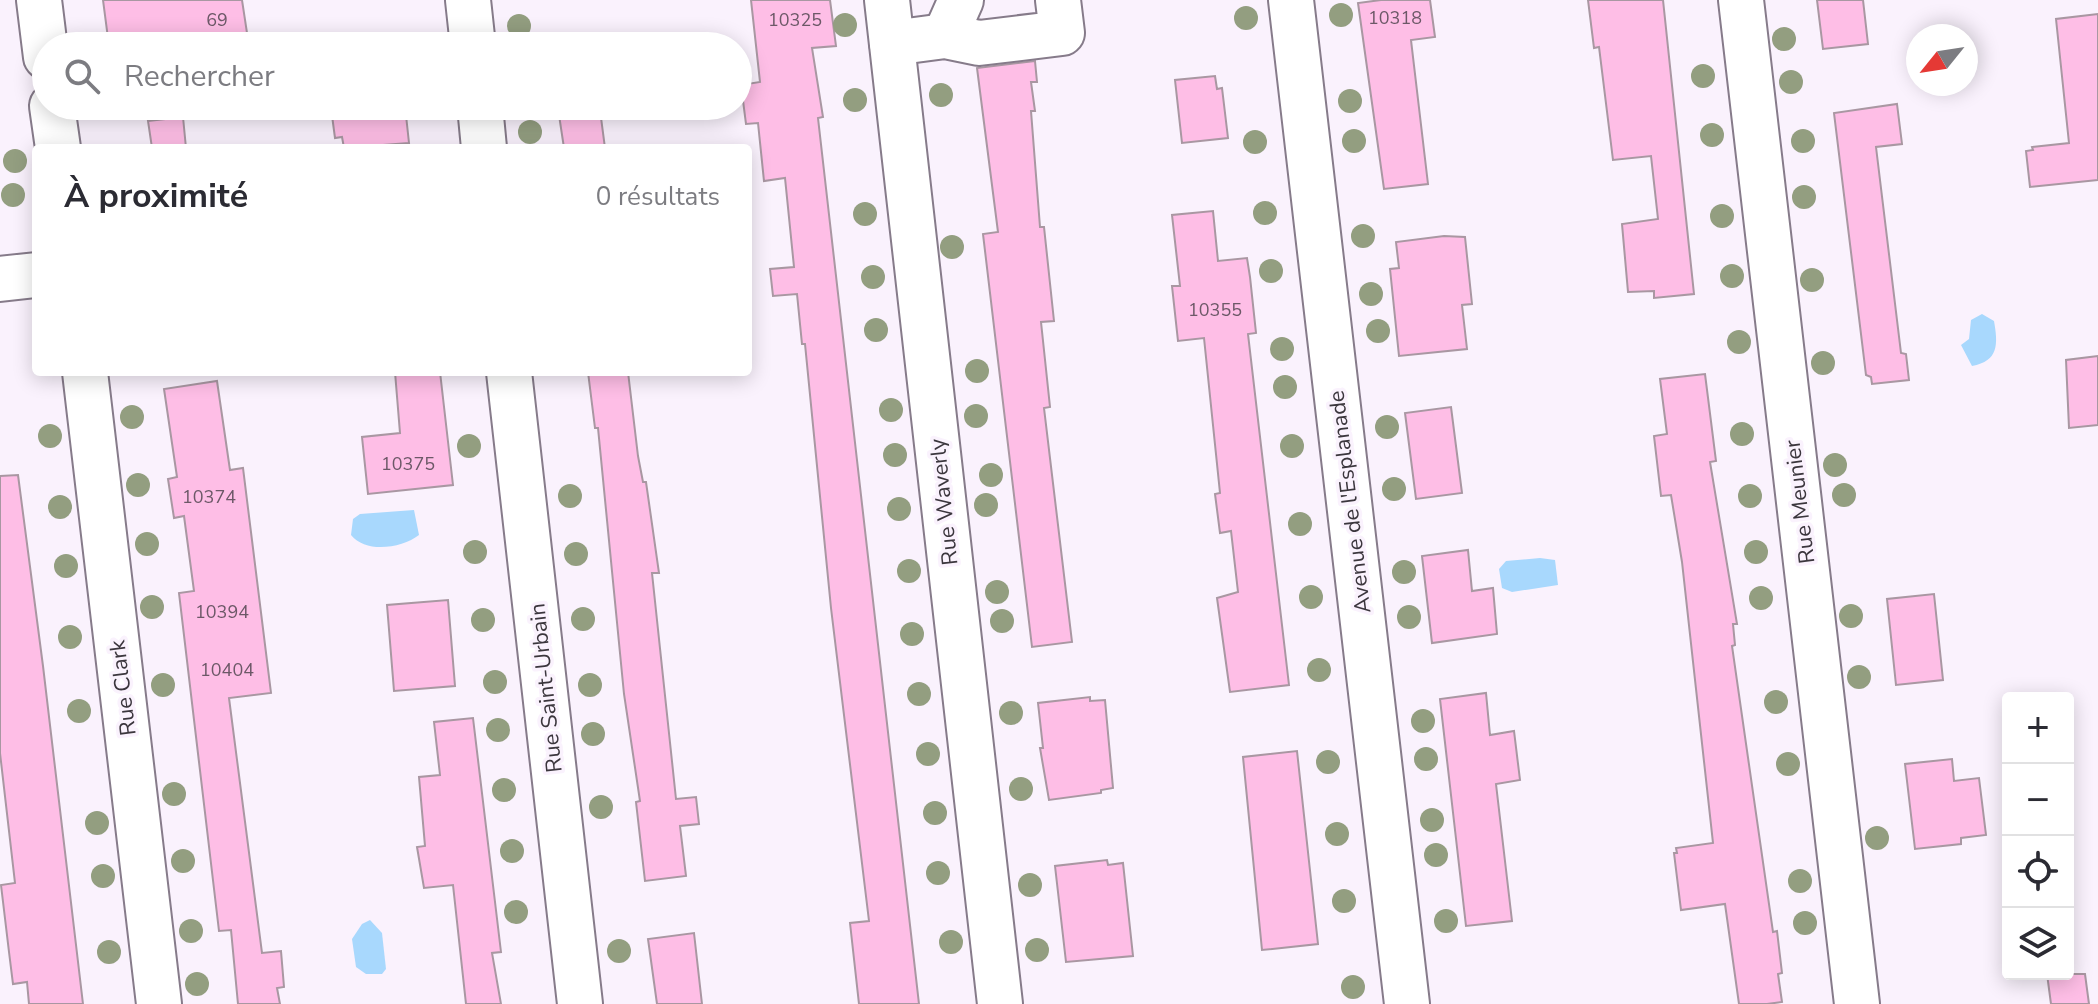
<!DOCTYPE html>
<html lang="fr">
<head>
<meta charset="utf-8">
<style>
	:root { --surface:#fff; --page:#f7f7f7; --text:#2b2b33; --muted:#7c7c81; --line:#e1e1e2 }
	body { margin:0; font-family:"Nunito Sans",sans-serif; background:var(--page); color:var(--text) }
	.controls { position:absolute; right:24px; bottom:24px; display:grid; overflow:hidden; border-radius:8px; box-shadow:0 4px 20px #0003 }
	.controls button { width:72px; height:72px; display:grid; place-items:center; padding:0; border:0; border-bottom:2px solid var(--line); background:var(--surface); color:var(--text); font:40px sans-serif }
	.compass { position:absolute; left:1906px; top:24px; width:72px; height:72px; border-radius:50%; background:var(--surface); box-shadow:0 4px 20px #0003; rotate:240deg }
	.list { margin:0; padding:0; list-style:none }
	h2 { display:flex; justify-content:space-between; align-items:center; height:104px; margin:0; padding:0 32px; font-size:34px }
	h2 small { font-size:26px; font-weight:400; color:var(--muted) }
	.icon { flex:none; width:44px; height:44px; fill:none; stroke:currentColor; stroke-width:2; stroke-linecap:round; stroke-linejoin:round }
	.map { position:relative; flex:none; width:2098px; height:1004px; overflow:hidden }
	.search { position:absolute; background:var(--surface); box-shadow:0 4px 20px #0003; left:32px; top:32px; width:720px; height:88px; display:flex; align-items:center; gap:20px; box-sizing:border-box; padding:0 28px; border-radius:44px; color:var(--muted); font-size:30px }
	.panel { position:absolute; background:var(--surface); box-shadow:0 4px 20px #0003; left:32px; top:144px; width:720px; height:232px; border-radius:8px }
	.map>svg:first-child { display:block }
	.water { fill:#a8d8fd }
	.building { fill:#febee6; stroke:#a997a2; stroke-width:2 }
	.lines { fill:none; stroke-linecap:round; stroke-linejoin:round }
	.minor-casing { stroke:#867b8a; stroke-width:48 }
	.minor { stroke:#fff; stroke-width:44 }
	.tree { fill:#939e80 }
	.labels { text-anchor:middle; stroke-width:7; stroke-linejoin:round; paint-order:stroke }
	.number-label { font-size:18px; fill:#6c5867 }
	.street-label { font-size:22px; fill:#3b363d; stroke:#faf2fd }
</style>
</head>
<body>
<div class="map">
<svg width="2098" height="1004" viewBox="0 0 2098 1004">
	<rect width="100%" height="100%" fill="#faf2fd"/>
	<g class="water">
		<path d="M1982 314 1994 321C1998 344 1999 361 1972 366L1961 345 1969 339 1971 320Z"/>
		<path d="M414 510 419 535C402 548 366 554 351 535L353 519 360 514Z"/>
		<path d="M1540 558 1555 560 1558 585 1512 592 1502 588 1499 569 1506 561Z"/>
		<path d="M370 920 382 933 386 969 382 974H366L356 967 352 939 362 924Z"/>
	</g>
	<g class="building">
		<path d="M103 0H242L249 46H109Z"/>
		<path d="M751 0H830L836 46 812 48 823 117 818 118 919 1004H859L850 923 869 921 831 608 805 344H802L797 294 773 296 770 269 794 267 785 178 764 181 758 123 746 124 741 85 760 82Z"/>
		<path d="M1381 0H1430L1435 37 1411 40 1428 184 1384 189 1358 3Z"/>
		<path d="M1588 0H1663L1694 294 1654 298V291L1628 292 1622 224 1658 219 1651 156 1613 160 1599 47 1594 48Z"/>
		<path d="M1817 0H1863L1868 44 1823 49Z"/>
		<path d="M2098 14V180L2030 187 2026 151 2033 150 2032 147 2069 143 2056 19Z"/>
		<path d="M1035 61 1037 82H1031L1035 111H1031L1040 227H1044L1054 321 1041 322 1050 407 1044 408 1072 642 1032 647 983 234 998 232 977 68Z"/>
		<path d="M1215 76 1217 89 1222 88 1228 138 1182 143 1175 80Z"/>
		<path d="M1897 104 1902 144 1876 147 1901 353 1906 354 1909 380 1872 384 1871 377 1866 375 1834 113Z"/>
		<path d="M347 106H405L409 143 344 148 342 137 335 138 331 108Z"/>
		<path d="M600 110 605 148H564L559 115Z"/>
		<path d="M183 117 186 148H152L148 121Z"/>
		<path d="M1213 211 1218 261 1247 258 1250 277 1256 333 1248 334 1289 685 1230 692 1217 598 1238 592 1231 531 1220 533 1215 494 1220 493 1204 338 1178 341 1172 286H1180L1172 215Z"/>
		<path d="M1444 236 1465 237 1472 304 1462 305 1467 349 1399 356 1390 269 1399 268 1396 242Z"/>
		<path d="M2098 356V425L2069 428 2066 360Z"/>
		<path d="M395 372H440L453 485 368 494 362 437 400 433Z"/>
		<path d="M588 372H628L638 456 643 482H646L659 573H652L676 799 696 797 699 824 680 826 686 876 645 881 636 802 640 801 624 694 598 428H595Z"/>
		<path d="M1705 374 1716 461 1710 462 1737 624H1733L1735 645 1732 646 1773 932 1777 931 1782 973 1778 974 1782 1002 1767 1004H1739L1725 904 1681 910 1674 853H1677L1676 848 1713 843 1682 562 1671 495 1661 496 1654 436 1667 434 1660 379Z"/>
		<path d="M217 381 230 470 243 468 271 693 229 698 262 953 281 951 284 987 277 988 280 1004H238L231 930 219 931 179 593 194 591 184 516 174 518 168 479 177 477 164 389Z"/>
		<path d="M1451 407 1462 493 1416 499 1405 413Z"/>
		<path d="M18 475 43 666 83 1004H29L27 982 13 984 9 952 1 885 15 883 0 753V476Z"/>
		<path d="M1468 550 1472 591 1493 588 1497 634 1432 643 1422 556Z"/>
		<path d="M1934 594 1943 680 1896 685 1887 599Z"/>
		<path d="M448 600 455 686 394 691 387 605Z"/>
		<path d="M1486 693 1490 735 1514 731 1520 780 1496 784 1512 921 1466 926 1440 699Z"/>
		<path d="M1090 697V701L1105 700 1113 788 1101 790V793L1049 800 1040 748H1043L1038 703Z"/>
		<path d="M473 718 501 952 492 953 501 1004H466L453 885 424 888 417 847 425 846 419 777 440 775 434 722Z"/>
		<path d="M1297 751 1318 944 1262 950 1243 757Z"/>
		<path d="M1952 759 1954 781 1979 778 1986 835 1961 838V844L1915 849 1905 764Z"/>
		<path d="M1107 860 1108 865 1123 863 1133 956 1066 962 1055 866Z"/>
		<path d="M694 933 702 1004H657L648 939Z"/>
		<path d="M2047 974H2085L2089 1004H2051Z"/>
	</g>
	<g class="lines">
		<defs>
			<g id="minor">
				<path d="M39 0 46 57"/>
				<path d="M468 0 473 46"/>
				<path d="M887 0 1000 1004"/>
				<path d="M1291 0 1407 1004"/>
				<path d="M1741 0 1857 1004"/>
				<path d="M945 36 961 0"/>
				<path d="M892 43 945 36 979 43 1062 33 1058 0"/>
				<path d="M52 106 58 148"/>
				<path d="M480 106 484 148"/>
				<path d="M0 279 36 275"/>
				<path d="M85 372 159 1004"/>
				<path d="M509 372 580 1004"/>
			</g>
		</defs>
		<use href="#minor" class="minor-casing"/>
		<use href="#minor" class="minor"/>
	</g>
	<g class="tree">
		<circle cx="1341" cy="15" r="12"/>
		<circle cx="1246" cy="18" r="12"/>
		<circle cx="845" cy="25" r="12"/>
		<circle cx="519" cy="26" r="12"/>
		<circle cx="1784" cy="39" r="12"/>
		<circle cx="1703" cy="76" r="12"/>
		<circle cx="1791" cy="82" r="12"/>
		<circle cx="941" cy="95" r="12"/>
		<circle cx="855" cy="100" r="12"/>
		<circle cx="1350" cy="101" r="12"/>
		<circle cx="530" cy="132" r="12"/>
		<circle cx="1712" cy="135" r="12"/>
		<circle cx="1354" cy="141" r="12"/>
		<circle cx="1803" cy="141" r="12"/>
		<circle cx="1255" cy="142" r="12"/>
		<circle cx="15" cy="161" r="12"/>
		<circle cx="13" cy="195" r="12"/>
		<circle cx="1804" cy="197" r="12"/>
		<circle cx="1265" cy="213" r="12"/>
		<circle cx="865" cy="214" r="12"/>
		<circle cx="1722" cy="216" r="12"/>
		<circle cx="1363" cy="236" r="12"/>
		<circle cx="952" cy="247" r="12"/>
		<circle cx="1271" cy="271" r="12"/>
		<circle cx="1732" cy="276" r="12"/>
		<circle cx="873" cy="277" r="12"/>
		<circle cx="1812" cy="280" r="12"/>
		<circle cx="1371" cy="294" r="12"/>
		<circle cx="876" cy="330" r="12"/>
		<circle cx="1378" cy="331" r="12"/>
		<circle cx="1739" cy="342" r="12"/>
		<circle cx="1282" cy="349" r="12"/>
		<circle cx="1823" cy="363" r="12"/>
		<circle cx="977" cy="371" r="12"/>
		<circle cx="1285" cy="387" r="12"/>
		<circle cx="891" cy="410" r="12"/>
		<circle cx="976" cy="416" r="12"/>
		<circle cx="132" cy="417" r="12"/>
		<circle cx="1387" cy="427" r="12"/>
		<circle cx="1742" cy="434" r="12"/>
		<circle cx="50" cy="436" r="12"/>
		<circle cx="469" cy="446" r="12"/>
		<circle cx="1292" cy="446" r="12"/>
		<circle cx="895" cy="455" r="12"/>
		<circle cx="1835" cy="465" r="12"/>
		<circle cx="991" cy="475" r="12"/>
		<circle cx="138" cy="485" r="12"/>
		<circle cx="1394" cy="489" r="12"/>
		<circle cx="1844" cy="495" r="12"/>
		<circle cx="570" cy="496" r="12"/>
		<circle cx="1750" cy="496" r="12"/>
		<circle cx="986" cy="505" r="12"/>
		<circle cx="60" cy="507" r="12"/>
		<circle cx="899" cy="509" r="12"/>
		<circle cx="1300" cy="524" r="12"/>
		<circle cx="147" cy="544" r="12"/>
		<circle cx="475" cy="552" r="12"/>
		<circle cx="1756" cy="552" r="12"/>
		<circle cx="576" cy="554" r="12"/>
		<circle cx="66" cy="566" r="12"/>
		<circle cx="909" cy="571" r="12"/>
		<circle cx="1404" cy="572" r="12"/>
		<circle cx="997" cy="592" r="12"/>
		<circle cx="1311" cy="597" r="12"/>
		<circle cx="1761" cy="598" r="12"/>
		<circle cx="152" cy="607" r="12"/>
		<circle cx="1851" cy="616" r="12"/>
		<circle cx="1409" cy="617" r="12"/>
		<circle cx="583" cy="619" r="12"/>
		<circle cx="483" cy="620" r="12"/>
		<circle cx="1002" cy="621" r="12"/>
		<circle cx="912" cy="634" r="12"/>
		<circle cx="70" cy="637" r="12"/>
		<circle cx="1319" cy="670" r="12"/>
		<circle cx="1859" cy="677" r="12"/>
		<circle cx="495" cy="682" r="12"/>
		<circle cx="163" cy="685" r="12"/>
		<circle cx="590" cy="685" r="12"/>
		<circle cx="919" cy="694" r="12"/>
		<circle cx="1776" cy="702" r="12"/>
		<circle cx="79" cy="711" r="12"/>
		<circle cx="1011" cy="713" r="12"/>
		<circle cx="1423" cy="721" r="12"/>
		<circle cx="498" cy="730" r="12"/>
		<circle cx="593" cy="734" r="12"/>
		<circle cx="928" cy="754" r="12"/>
		<circle cx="1426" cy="759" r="12"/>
		<circle cx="1328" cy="762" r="12"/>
		<circle cx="1788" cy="764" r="12"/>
		<circle cx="1021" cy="789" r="12"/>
		<circle cx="504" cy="790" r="12"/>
		<circle cx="174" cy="794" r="12"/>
		<circle cx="601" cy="807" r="12"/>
		<circle cx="935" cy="813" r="12"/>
		<circle cx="1432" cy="820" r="12"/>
		<circle cx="97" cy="823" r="12"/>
		<circle cx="1337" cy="834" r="12"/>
		<circle cx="1877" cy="838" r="12"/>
		<circle cx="512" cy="851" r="12"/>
		<circle cx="1436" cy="855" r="12"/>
		<circle cx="183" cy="861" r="12"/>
		<circle cx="938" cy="873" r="12"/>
		<circle cx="103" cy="876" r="12"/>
		<circle cx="1800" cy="881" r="12"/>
		<circle cx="1030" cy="885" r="12"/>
		<circle cx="1344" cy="901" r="12"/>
		<circle cx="516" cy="912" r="12"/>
		<circle cx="1446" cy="921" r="12"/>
		<circle cx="1805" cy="923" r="12"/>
		<circle cx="191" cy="931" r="12"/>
		<circle cx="951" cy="942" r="12"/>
		<circle cx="1037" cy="950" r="12"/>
		<circle cx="619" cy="951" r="12"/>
		<circle cx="109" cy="952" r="12"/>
		<circle cx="197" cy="984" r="12"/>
		<circle cx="1353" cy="987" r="12"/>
	</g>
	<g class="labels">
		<g class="number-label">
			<text x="1395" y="24">10318</text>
			<text x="217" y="26">69</text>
			<text x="795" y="26">10325</text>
			<text x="1215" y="316">10355</text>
			<text x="408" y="470">10375</text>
			<text x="209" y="503">10374</text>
			<text x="222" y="618">10394</text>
			<text x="227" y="676">10404</text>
		</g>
		<g class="street-label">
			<text transform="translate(943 502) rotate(-96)" y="8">Rue Waverly</text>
			<text transform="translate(1349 502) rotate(-97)" y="8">Avenue de l'Esplanade</text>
			<text transform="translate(1799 502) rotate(-97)" y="8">Rue Meunier</text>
			<text transform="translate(122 688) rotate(-97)" y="8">Rue Clark</text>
			<text transform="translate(545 688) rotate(-96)" y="8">Rue Saint-Urbain</text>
		</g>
	</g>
</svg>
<div class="controls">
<button>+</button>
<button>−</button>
<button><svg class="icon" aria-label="locate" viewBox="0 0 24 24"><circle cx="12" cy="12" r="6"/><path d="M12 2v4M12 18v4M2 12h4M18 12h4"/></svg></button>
<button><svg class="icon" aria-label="layers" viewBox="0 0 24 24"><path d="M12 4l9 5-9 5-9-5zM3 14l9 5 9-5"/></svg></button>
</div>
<svg class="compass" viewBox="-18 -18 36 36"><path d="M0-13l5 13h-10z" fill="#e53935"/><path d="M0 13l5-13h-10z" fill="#7c7c81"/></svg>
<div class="search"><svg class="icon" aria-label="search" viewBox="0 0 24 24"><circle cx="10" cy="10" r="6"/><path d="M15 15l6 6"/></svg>Rechercher</div>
<section class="panel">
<h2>À proximité<small>0 résultats</small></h2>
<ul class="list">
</ul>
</section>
</div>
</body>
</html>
